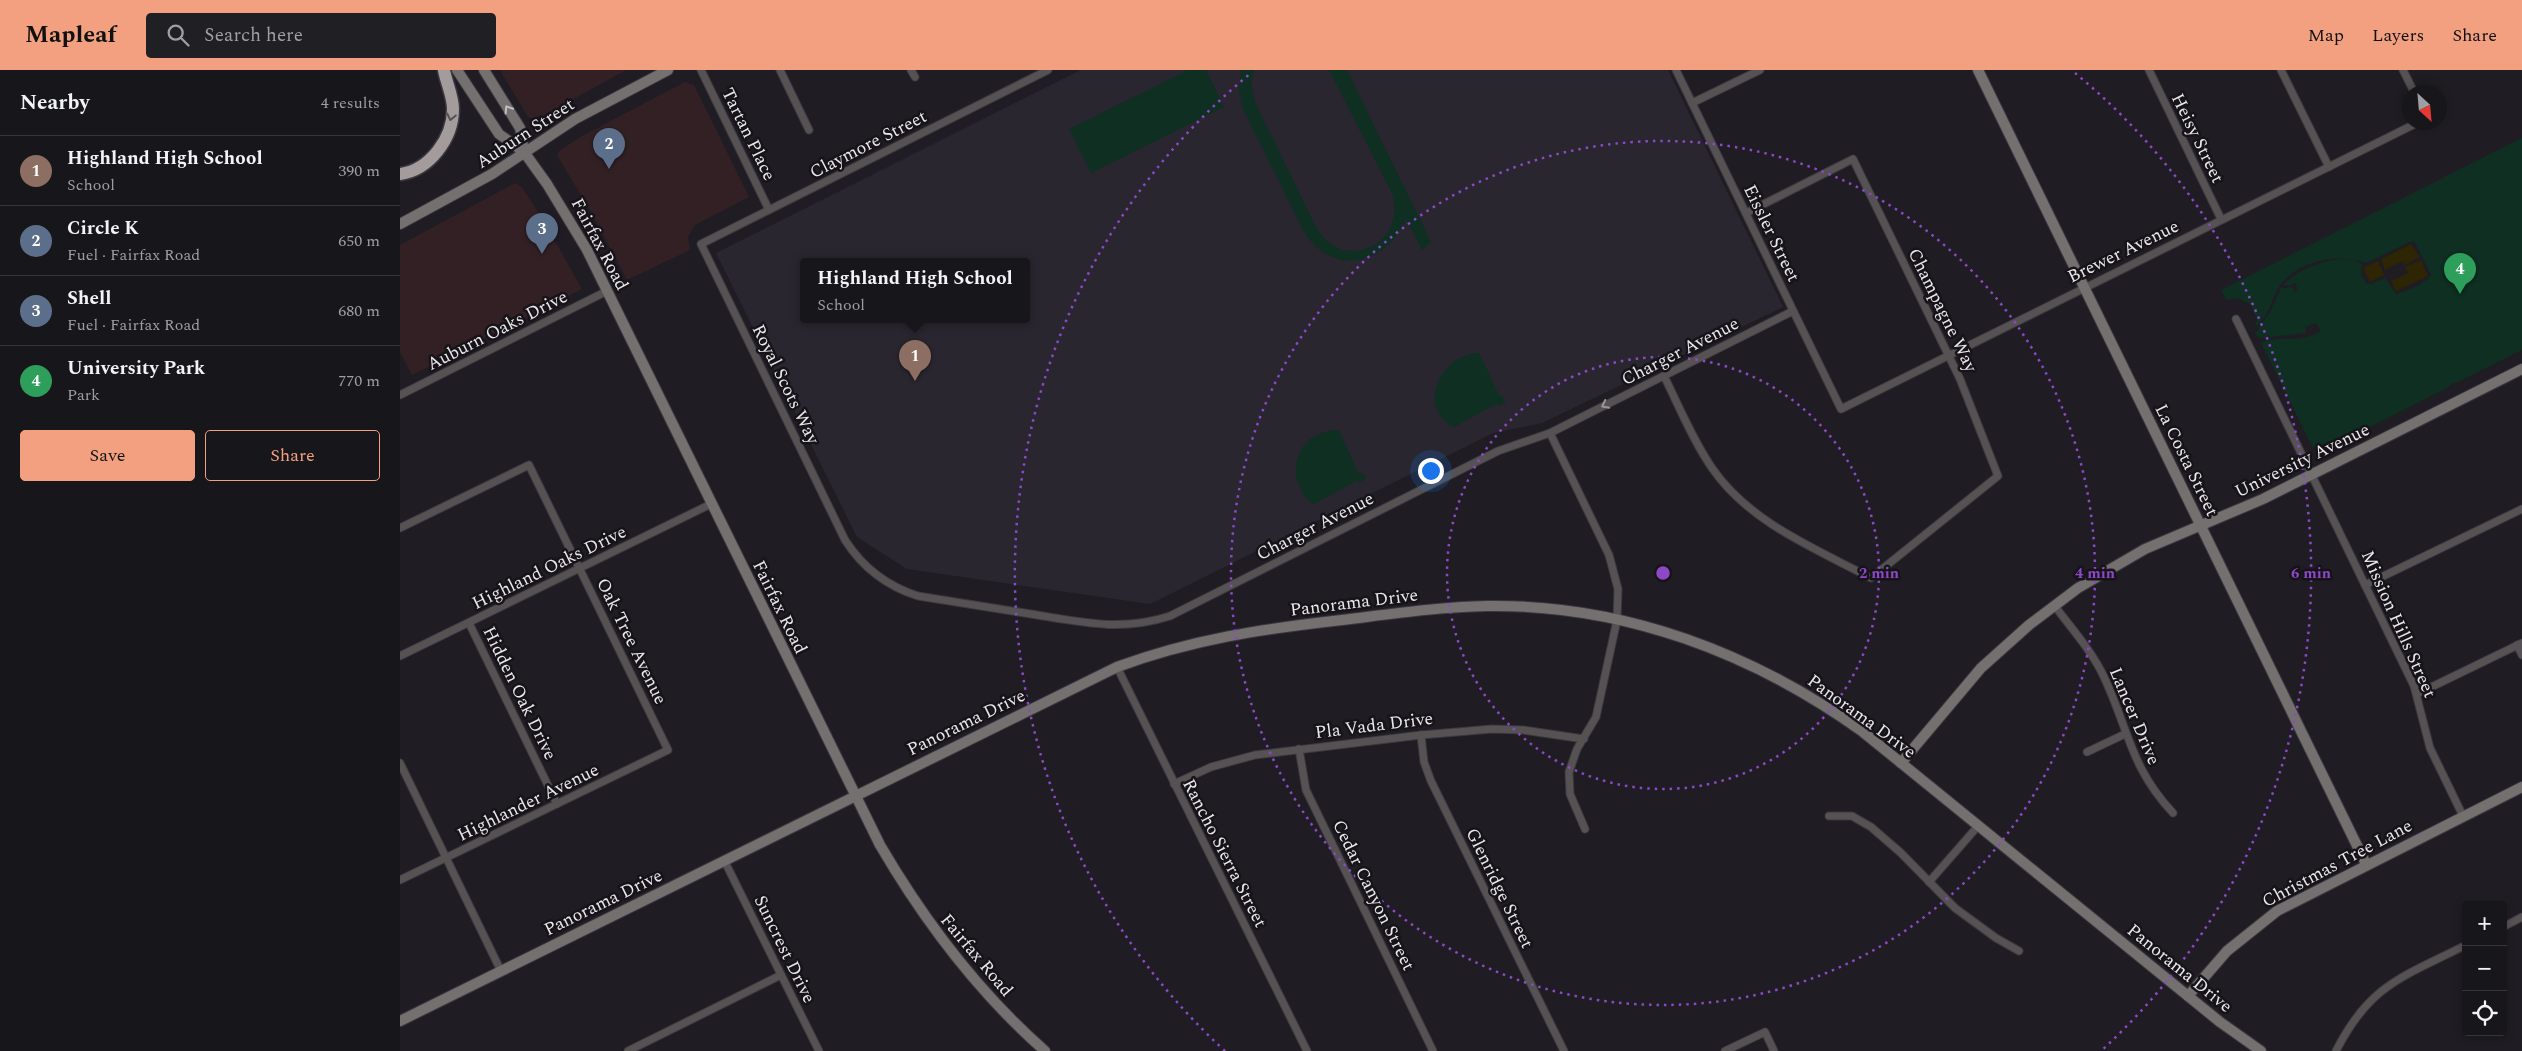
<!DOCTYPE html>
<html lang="en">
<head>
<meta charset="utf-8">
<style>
	:root { --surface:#17161a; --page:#201f23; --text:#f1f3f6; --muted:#9e9fa2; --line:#363539; --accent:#f2a080 }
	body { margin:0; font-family:Spectral,serif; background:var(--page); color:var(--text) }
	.controls { position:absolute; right:15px; bottom:15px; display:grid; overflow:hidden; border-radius:5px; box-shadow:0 2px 8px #0003 }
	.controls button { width:45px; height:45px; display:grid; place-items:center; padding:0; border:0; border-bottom:1px solid var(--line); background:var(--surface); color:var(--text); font:25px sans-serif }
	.compass { position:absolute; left:2002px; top:15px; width:45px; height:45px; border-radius:50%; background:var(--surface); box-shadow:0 2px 8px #0003; rotate:154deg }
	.you { position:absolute; left:1030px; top:400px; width:18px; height:18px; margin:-12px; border:4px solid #fff; border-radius:50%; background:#1a73e8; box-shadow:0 0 0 8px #1a73e833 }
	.badge { display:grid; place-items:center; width:32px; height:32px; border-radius:50%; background:var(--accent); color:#fff; font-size:16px; font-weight:700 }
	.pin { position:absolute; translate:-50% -41px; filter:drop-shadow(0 1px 2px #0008) }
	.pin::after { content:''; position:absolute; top:26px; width:18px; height:15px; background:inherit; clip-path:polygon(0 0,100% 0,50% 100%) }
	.popup { position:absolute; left:400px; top:188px; width:230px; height:65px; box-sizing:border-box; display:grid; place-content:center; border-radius:5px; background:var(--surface); filter:drop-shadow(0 1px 4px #0005); font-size:16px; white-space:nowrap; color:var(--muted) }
	.popup b { font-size:19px; color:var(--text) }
	.popup::after { content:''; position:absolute; left:50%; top:100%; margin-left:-10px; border:10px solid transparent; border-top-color:var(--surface) }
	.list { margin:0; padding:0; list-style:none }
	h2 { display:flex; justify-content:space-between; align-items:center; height:65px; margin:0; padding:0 20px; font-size:21px }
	h2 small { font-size:16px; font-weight:400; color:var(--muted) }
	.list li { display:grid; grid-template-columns:32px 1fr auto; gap:15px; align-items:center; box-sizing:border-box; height:70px; padding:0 20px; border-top:1px solid var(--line) }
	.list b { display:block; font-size:19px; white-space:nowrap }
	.list p { margin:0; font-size:16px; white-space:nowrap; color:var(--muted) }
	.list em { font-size:16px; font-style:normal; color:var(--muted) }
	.actions { display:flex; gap:10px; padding:15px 20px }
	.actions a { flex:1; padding:11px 0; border:1px solid var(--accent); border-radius:5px; text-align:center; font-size:18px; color:var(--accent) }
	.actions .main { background:var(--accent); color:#111 }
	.icon { flex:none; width:28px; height:28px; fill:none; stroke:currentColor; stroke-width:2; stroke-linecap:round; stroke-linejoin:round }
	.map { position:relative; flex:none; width:2122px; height:981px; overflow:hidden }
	header { display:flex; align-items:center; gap:30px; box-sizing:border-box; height:70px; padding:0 25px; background:var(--accent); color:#111 }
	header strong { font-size:24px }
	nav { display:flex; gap:28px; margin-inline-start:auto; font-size:18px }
	.search { width:350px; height:45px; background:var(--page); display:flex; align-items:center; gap:12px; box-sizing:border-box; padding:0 18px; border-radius:5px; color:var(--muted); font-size:19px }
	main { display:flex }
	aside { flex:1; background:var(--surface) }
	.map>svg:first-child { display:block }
	.commercial { fill:#322025 }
	.built { fill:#292630; fill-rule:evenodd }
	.green { fill:#0e2f22 }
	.sand { fill:#2d2504 }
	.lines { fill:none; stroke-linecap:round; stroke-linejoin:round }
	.street-casing { stroke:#3b393f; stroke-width:9 }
	.secondary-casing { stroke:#3b393f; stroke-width:12 }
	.highway-casing { stroke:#3b393f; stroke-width:15 }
	.street { stroke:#565253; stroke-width:7 }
	.secondary { stroke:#757070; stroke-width:10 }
	.highway { stroke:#a39b9c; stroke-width:12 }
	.oneway { stroke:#c1bec1 }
	.oneway2 { stroke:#555154 }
	.oneway3 { stroke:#999698 }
	.ring { fill:none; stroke:#8c48c6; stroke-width:2.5; stroke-dasharray:2.5 5 }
	.labels { text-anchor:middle; stroke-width:5; stroke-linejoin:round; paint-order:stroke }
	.street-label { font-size:18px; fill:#eae8ec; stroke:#161419 }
	.centre { fill:#8c48c6; stroke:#161419; stroke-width:2.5 }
	.ring-label { font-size:15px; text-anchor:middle; font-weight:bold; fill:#8c48c6; stroke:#161419; stroke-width:5; stroke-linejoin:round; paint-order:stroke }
</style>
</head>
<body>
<header>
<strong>Mapleaf</strong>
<div class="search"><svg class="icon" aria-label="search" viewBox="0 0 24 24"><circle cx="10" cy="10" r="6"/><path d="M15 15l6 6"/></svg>Search here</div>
<nav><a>Map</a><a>Layers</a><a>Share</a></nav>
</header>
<main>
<aside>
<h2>Nearby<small>4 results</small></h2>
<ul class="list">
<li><span class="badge" style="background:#8d6e63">1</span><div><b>Highland High School</b><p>School</p></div><em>390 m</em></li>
<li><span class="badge" style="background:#5c6f8a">2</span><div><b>Circle K</b><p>Fuel · Fairfax Road</p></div><em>650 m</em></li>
<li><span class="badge" style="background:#5c6f8a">3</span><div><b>Shell</b><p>Fuel · Fairfax Road</p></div><em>680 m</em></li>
<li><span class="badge" style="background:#2e9e5b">4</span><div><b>University Park</b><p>Park</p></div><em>770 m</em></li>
</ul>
<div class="actions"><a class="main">Save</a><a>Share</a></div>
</aside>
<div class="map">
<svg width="2122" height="981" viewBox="0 0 2122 981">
	<rect width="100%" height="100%" fill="#1f1d23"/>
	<g class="commercial">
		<path d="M100 0H226L136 50 128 47Z"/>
		<path d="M285 12 294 15 349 127 295 155 288 167 290 180 227 210 190 140 157 85 159 81 182 66Z"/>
		<path d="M115 113 121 116 142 148 182 219 12 305 0 282V175Z"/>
	</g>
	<path class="built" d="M681 0H1268L1383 237 1142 353 1093 363 750 534 507 499 457 467 316 183ZM404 192H626V250H404Z"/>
	<g class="green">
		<path d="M788 0H806L824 37 691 103 669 59Z"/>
		<path d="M841 0H854L851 13 855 32 917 159C946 205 1010 172 991 121L929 0H947L1031 172 1022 180 1006 149C986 197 930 207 903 160L842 37 839 20Z"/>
		<path d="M2122 68V280L2056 313 2054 312 2047 318 1924 380 1912 376 1861 273C1878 264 1899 275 1921 261L1916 253 1906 257V263L1860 268 1855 264 1871 240 1881 218 1892 217 1895 222 1898 220 1895 213 1889 216 1883 215C1897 199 1943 180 1962 194L1961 205 1967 214H1971L1985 208 1996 224C2005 222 2027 213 2031 205L2016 174 2012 171 1966 193C1940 182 1895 191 1879 217 1871 230 1869 247 1855 257L1857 249 1851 235 1838 228 1827 230 1821 220Z"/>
		<path d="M1079 283 1099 325 1104 327 1105 333 1099 336 1096 334 1054 357C1016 338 1040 284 1079 283Z"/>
		<path d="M939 360 958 402 964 404 965 409 959 413 956 411 914 434 911 433C882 404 897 360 939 360Z"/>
	</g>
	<g class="sand">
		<path d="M2011 174 2020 187 2005 195 2002 191 1985 200 1981 189Z"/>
		<path d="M2021 190 2028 206 1996 221 1991 211 2008 203 2005 197Z"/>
		<path d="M1978 191 1984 205 1970 212 1963 198Z"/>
	</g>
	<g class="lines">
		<defs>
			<g id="street">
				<path d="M301 0 369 140"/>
				<path d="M380 0 409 60"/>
				<path d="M511 0 515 7"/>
				<path d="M648 0 301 174 445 470C463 498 486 516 518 526 556 532 594 538 631 544 681 552 721 562 770 546L1098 381 1150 363 1393 241"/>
				<path d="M1276 0 1441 339 2019 52"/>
				<path d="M1749 0 1821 149"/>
				<path d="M1881 0 1929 97"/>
				<path d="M2003 0 2014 22"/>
				<path d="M1292 33 1360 0"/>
				<path d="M1836 249 2014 616 2030 678 2063 746"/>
				<path d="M1264 306C1279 336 1292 369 1312 398 1349 452 1414 478 1471 508L1598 406 1560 309 1453 89 1346 143"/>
				<path d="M0 325 207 221"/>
				<path d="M1150 363 1209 485 1218 519 1217 550 1196 647 1177 679 1169 702 1170 724 1185 759"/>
				<path d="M0 458 129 395 268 680 0 810"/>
				<path d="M1965 515 2122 439"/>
				<path d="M1654 535C1671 558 1692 581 1704 607 1729 660 1730 697 1773 743"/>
				<path d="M69 553 157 734"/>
				<path d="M2117 575 2122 585"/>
				<path d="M0 586 311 434"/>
				<path d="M717 597 907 981"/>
				<path d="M2017 624 2122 573"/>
				<path d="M1021 665 1024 692 1031 711 1164 981"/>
				<path d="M899 679 906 720 1033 981"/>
				<path d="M1687 682 1725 664"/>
				<path d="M0 693 101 901"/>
				<path d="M774 714 811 697 855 685 1021 665 1092 659 1123 660 1184 669"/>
				<path d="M1429 746H1452L1471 757 1501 783 1555 838 1596 868 1619 881"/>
				<path d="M324 790 419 981"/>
				<path d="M1529 812 1578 756"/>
				<path d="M2103 857 2122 847"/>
				<path d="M228 981 381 905"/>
				<path d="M1325 981 1365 962 1374 981"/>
				<path d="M1936 981C1970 914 2003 907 2066 875"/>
			</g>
			<g id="secondary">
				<path d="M57 0 99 64 124 82 147 114 187 180 480 775C525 852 578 922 645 981"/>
				<path d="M84 0 120 58 124 82"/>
				<path d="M1578 0 1966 794"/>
				<path d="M0 154 92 104 175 49 268 0"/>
				<path d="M1501 693 1581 598 1629 555 1678 518 1745 479 1863 429 2122 299"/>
				<path d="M1788 926 1827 881 1877 841 2122 717"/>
				<path d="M0 951 717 597C793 569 862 559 942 550 991 544 1038 537 1087 536 1224 534 1353 583 1463 662L1820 952 1861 981"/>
			</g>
			<path id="highway" d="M0 104C30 100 53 68 53 39 53 26 46 12 44 0"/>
		</defs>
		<use href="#street" class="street-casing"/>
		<use href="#secondary" class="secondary-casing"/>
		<use href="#highway" class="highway-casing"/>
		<use href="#street" class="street"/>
		<use href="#secondary" class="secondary"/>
		<use href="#highway" class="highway"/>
	</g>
	<defs><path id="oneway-chevron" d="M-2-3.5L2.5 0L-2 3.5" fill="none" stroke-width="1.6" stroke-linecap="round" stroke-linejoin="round" transform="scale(1.25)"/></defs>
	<use class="oneway" href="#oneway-chevron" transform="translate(108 39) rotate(-122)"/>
	<use class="oneway2" href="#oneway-chevron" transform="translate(51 47) rotate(102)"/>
	<use class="oneway3" href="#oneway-chevron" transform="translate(1205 335) rotate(153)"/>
	<g class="ring">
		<circle cx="1263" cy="503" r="216"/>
		<circle cx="1263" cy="503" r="432"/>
		<path d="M825 981A648 648 0 0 1 851 3M1675 3A648 648 0 0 1 1701 981"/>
	</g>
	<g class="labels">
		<g class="street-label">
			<text transform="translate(125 63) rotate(-33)" y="6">Auburn Street</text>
			<text transform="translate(349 64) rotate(64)" y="6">Tartan Place</text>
			<text transform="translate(1798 68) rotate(64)" y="6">Heisy Street</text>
			<text transform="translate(468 74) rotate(-27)" y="6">Claymore Street</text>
			<text transform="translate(1372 163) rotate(64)" y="6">Eissler Street</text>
			<text transform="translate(200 174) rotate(62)" y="6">Fairfax Road</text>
			<text transform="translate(1723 181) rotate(-26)" y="6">Brewer Avenue</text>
			<text transform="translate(1543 240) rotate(64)" y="6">Champagne Way</text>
			<text transform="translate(97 260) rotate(-27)" y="6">Auburn Oaks Drive</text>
			<text transform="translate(1280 281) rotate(-27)" y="6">Charger Avenue</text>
			<text transform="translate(386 314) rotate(64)" y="6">Royal Scots Way</text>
			<text transform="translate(1787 390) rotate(64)" y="6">La Costa Street</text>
			<text transform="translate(1902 390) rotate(-26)" y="6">University Avenue</text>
			<text transform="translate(915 456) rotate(-27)" y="6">Charger Avenue</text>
			<text transform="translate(149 497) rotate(-26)" y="6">Highland Oaks Drive</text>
			<text transform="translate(954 532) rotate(-7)" y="6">Panorama Drive</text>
			<text transform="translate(380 537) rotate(64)" y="6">Fairfax Road</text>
			<text transform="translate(1999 554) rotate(66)" y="6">Mission Hills Street</text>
			<text transform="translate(232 571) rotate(64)" y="6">Oak Tree Avenue</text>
			<text transform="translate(120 623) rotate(64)" y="6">Hidden Oak Drive</text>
			<text transform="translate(1462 646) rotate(36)" y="6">Panorama Drive</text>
			<text transform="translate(1735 646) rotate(67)" y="6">Lancer Drive</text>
			<text transform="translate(566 652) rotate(-26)" y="6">Panorama Drive</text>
			<text transform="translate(974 655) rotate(-7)" y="6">Pla Vada Drive</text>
			<text transform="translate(128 732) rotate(-26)" y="6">Highlander Avenue</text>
			<text transform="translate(825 783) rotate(63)" y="6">Rancho Sierra Street</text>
			<text transform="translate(1937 793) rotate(-28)" y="6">Christmas Tree Lane</text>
			<text transform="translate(1100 818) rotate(64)" y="6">Glenridge Street</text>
			<text transform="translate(974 825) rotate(64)" y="6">Cedar Canyon Street</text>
			<text transform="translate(203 832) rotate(-26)" y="6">Panorama Drive</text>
			<text transform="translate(385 879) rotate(64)" y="6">Suncrest Drive</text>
			<text transform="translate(577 885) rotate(50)" y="6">Fairfax Road</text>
			<text transform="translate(1780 898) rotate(39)" y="6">Panorama Drive</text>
		</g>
	</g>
	<circle cx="1263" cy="503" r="8" class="centre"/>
	<g class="ring-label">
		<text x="1479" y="508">2 min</text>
		<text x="1695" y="508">4 min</text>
		<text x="1911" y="508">6 min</text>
	</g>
</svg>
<div class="controls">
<button>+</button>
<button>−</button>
<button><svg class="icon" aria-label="locate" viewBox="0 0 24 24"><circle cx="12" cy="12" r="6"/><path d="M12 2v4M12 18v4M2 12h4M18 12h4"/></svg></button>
</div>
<svg class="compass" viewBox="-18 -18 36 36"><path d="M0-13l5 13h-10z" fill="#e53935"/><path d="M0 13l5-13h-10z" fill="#9e9fa2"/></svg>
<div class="you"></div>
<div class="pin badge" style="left:515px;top:311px;background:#8d6e63">1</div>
<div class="popup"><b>Highland High School</b>School</div>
<div class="pin badge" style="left:209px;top:99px;background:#5c6f8a">2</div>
<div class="pin badge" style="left:142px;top:184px;background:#5c6f8a">3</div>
<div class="pin badge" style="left:2060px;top:224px;background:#2e9e5b">4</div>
</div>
</main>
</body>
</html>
